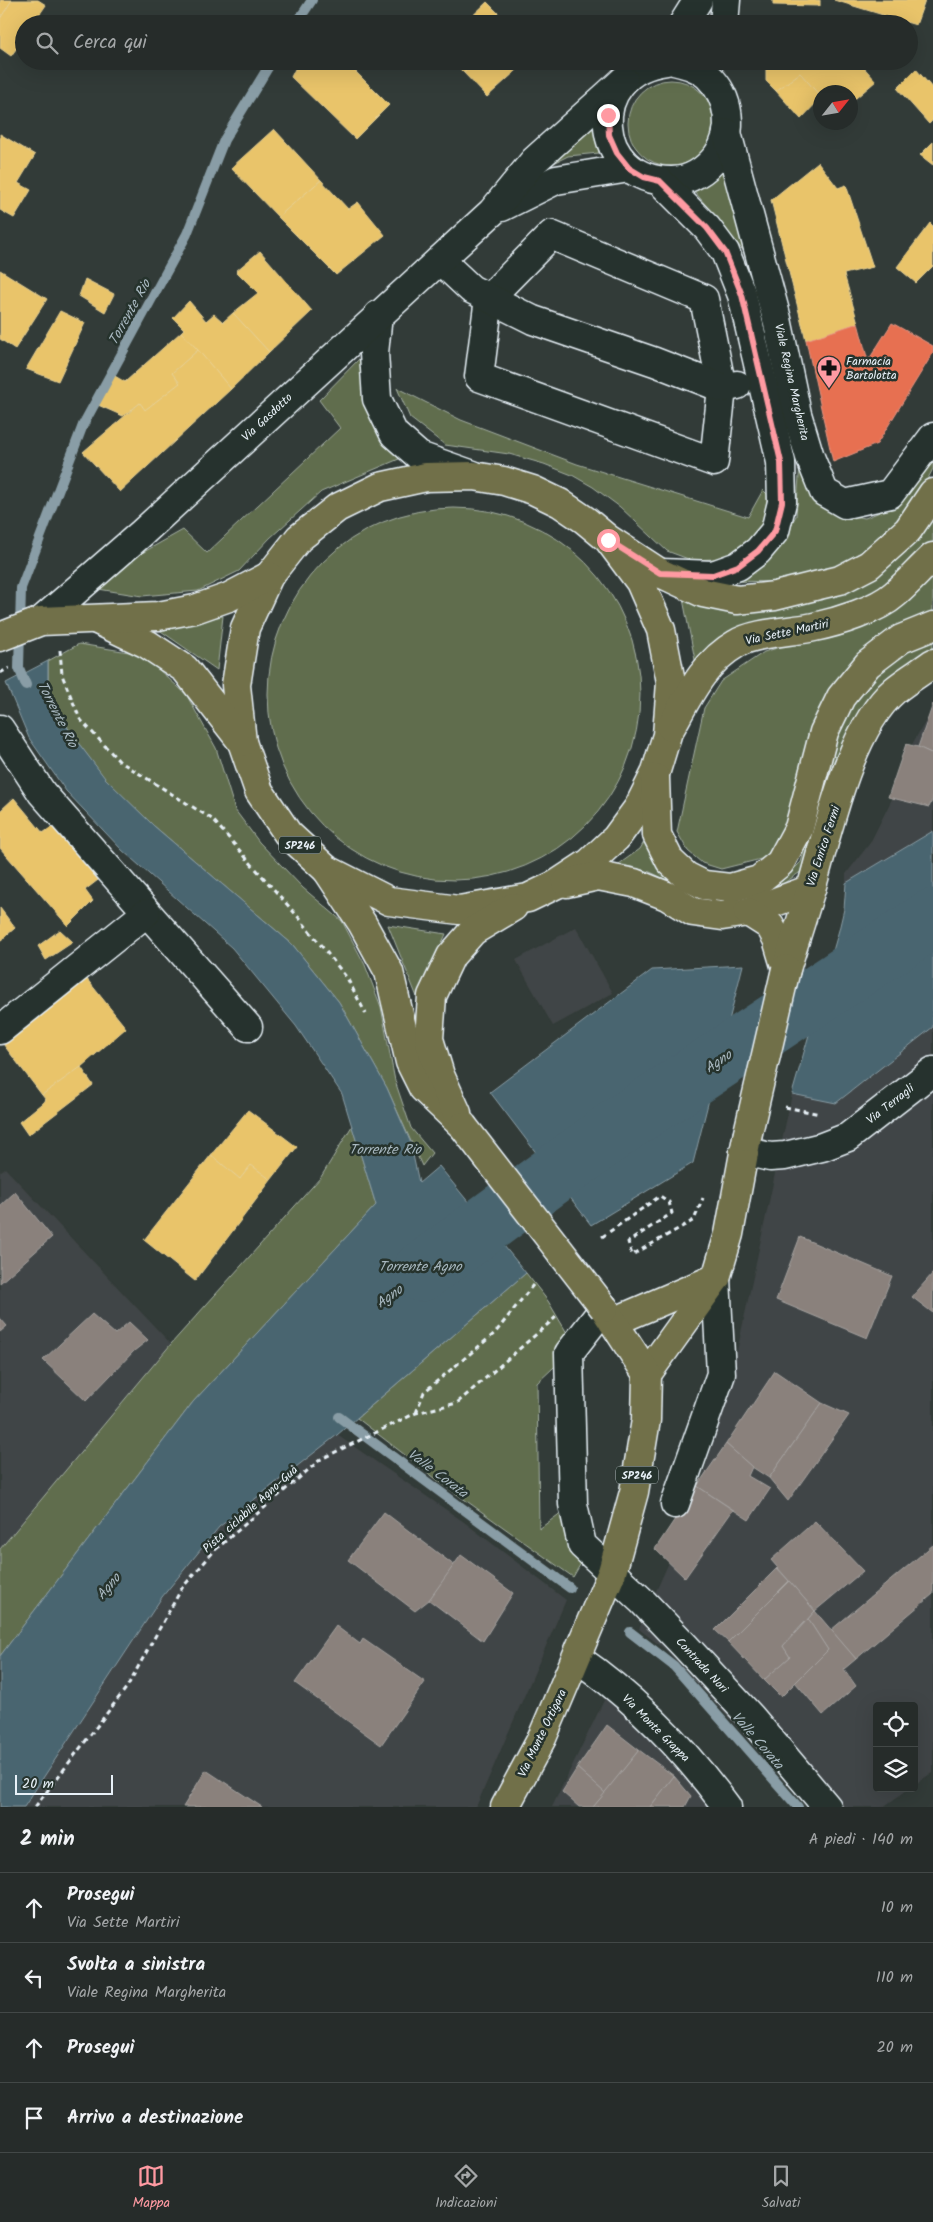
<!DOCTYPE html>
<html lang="it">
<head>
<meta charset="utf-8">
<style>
	:root { --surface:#262c2a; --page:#2e3432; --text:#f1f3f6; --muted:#a4a7a8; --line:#424847; --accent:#ff9aa2 }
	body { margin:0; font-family:Kalam,sans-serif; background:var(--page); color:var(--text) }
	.controls { position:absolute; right:15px; bottom:15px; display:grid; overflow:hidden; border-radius:5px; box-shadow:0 5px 20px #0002 }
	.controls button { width:45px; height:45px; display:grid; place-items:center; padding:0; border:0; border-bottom:1px solid var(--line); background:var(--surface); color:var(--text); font:25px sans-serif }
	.compass { position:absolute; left:813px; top:85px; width:45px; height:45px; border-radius:50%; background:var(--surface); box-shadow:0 5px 20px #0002; rotate:59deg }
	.scale { position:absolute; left:15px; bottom:12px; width:98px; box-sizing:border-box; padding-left:5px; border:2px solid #e8f1f8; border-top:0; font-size:14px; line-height:18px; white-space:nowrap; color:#e8f1f8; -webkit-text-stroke:4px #26332d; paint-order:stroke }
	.stop { position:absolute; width:15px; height:15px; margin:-11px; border:4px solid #ff9aa2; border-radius:50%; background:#fff }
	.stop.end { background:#ff9aa2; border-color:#fff; box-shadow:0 1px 5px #0008 }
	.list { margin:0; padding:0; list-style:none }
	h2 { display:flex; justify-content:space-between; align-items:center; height:65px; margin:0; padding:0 20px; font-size:21px }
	h2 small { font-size:16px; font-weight:400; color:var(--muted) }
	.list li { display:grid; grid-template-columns:32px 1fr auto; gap:15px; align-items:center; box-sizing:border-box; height:70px; padding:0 20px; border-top:1px solid var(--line) }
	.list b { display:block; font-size:19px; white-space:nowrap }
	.list p { margin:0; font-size:16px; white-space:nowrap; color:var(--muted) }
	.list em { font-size:16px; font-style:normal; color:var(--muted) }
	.icon { flex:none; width:28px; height:28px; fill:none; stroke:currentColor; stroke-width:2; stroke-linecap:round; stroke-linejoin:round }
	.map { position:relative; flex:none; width:933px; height:1807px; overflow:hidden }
	.search { position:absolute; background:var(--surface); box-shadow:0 5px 20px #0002; left:15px; right:15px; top:15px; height:55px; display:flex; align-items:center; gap:12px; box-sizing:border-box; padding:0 18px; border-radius:28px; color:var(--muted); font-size:19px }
	.sheet { height:345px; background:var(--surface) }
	nav { display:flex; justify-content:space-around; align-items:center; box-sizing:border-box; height:70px; border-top:1px solid var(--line); background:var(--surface); font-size:14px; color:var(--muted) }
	nav a { display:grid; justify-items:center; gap:2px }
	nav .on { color:var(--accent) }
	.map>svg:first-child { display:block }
	.built { fill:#404546 }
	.green { fill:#606d4e; stroke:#a4afa3 }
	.water { fill:#4a656f; stroke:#899da6 }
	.homes { fill:#e9c46a; stroke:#e9d295 }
	.shops { fill:#e76f51; stroke:#e79683 }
	.industry { fill:#8a817c; stroke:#a6a3a1 }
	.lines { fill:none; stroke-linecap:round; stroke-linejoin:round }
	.stream { stroke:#899da6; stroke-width:10 }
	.river { stroke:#4a656f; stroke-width:59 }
	.minor-casing { stroke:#e8f1f8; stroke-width:31 }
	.major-casing { stroke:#e8f1f8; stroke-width:31 }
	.path { stroke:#e8f1f8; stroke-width:3; stroke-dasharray:5 4; stroke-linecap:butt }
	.minor { stroke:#26332d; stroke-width:28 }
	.major { stroke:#716f4a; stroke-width:28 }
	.major-bridge-casing { stroke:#e8f1f8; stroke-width:31; stroke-linecap:butt }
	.major-bridge { stroke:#716f4a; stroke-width:28 }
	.route { stroke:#ff9aa2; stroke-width:6 }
	.labels { text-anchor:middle; stroke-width:5; stroke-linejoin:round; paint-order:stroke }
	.shield { fill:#26332d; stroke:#aeb8bb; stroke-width:1 }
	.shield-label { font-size:11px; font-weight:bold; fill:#e8f1f8 }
	.poi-label { font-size:12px; fill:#e8f1f8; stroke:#26332d; text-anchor:start }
	.street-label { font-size:12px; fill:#e8f1f8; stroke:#26332d }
	.water-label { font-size:14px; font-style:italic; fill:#a9b9c1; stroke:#26332d }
</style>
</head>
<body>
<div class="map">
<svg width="933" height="1807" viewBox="0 0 933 1807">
	<rect width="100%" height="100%" fill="#323b38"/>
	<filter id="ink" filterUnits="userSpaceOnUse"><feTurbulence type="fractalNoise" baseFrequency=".02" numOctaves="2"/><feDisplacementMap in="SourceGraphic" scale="10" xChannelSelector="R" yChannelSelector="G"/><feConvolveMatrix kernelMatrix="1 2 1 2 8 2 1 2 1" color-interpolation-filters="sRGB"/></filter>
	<g filter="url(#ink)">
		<g class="built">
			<path d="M933 709V831L846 883V874L870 843 892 799 911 746Z"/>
			<path d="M576 927 613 993 553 1026 516 960Z"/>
			<path d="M933 1027V1772L914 1785V1706H877V1788H910L883 1807H811L667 1651 639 1629 693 1509 729 1389 792 1094 836 1103Z"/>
			<path d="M5 1168 171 1344 0 1549V1172Z"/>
			<path d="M337 1435 464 1522 566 1600 476 1807H24L162 1597 219 1527Z"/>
			<path d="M609 1690 711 1807H552Z"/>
		</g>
		<g class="green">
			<circle cx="671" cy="123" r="43"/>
			<path d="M593 118 599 153 568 156 534 173Z"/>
			<path d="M723 159 746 254 690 186Z"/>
			<path d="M361 357 362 389 374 424 399 459 321 492 270 538 239 571 198 591 142 596 98 589 142 553 183 530 207 553 340 428 319 400Z"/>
			<path d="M397 388 461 420 577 464 748 517 763 490 767 494V511L759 535 737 553 715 559 691 560 667 551 620 507 593 487 572 475 544 464 509 454 445 445 410 418Z"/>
			<path d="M933 458V469L908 515 872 546 833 568 788 582 724 581 773 555 796 516 800 463 842 514 865 518 895 506Z"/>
			<circle cx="454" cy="694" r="186"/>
			<path d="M933 518V545L904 574 865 599 716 645 695 660 682 594 856 587C895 568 907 550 933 518Z"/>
			<path d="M933 575V612L909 622 859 655 783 838 765 858 721 869 702 863 688 851 677 832 704 708 721 681 764 652 862 622Z"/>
			<path d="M223 616 217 670 155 627Z"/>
			<path d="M933 636V651L840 763 802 871 781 885 749 901 707 896 745 897 782 881 801 862 841 723 868 683 900 653Z"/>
			<path d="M79 644 141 654 186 694 216 748 235 810 259 842 303 888 342 921 365 965 381 1007 395 1081 411 1128 432 1153 422 1166 387 1088 339 1002 292 944 154 826 105 779 70 732 48 690V661Z"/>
			<path d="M651 830 682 887 650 872 619 864 640 849Z"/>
			<path d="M388 925 446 934 417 997Z"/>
			<path d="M352 1126 376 1205 193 1402 0 1656V1549L171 1344 321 1177Z"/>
			<path d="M526 1273 548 1301 567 1333 569 1353 537 1383 539 1529 573 1504 588 1551 573 1577 440 1482 357 1418Z"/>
		</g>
		<g class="water">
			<path d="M48 661V690L70 732 105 778 154 826 292 944 339 1002 387 1088 410 1141 419 1183 439 1166 526 1273 337 1435 219 1527 162 1597 24 1807H0V1656L193 1402 376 1205 342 1094 296 1026 232 948 122 850 66 791 29 738 6 683Z"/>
			<path d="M933 831V1027L836 1103 792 1094 839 930 844 909 846 883Z"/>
			<path d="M743 965 693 1163 591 1225 490 1092 652 970Z"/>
		</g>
		<g class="homes">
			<path d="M0 0H12L0 19Z"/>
			<path d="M12 0H38L46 5 33 24H24V38L11 56 0 48V19Z"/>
			<path d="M773 0H820V6L773 5Z"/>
			<path d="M834 0H925L916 25Z"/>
			<path d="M487 2 509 24H464Z"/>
			<path d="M299 61H352L350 66 389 105 355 139 291 77Z"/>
			<path d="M452 61H477L464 73Z"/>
			<path d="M477 61H527L487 97 464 73Z"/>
			<path d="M766 61H858L876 81 850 103V92H820V96L800 73 776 91 766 81Z"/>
			<path d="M916 69 933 89V120L929 124 897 88Z"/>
			<path d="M800 73 820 96V99L801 119 776 91Z"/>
			<path d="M274 129 321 180 278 217 231 168Z"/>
			<path d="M0 134 35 155 18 183 31 190 14 218 0 210Z"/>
			<path d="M933 142V165L920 155Z"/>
			<path d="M818 162 838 188 846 185 873 267 844 274 858 323 806 340 771 200Z"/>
			<path d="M321 180 348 209 358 202 385 235 336 275 278 217Z"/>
			<path d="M930 223 933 226V266L916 283 897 267Z"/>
			<path d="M260 251 312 311 269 352 233 313 258 293 236 271Z"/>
			<path d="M0 270 47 299 15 349 0 339Z"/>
			<path d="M85 279 114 294 105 312 79 296Z"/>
			<path d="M189 301 206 321 214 314 223 322 233 313 269 352 231 389 181 332 184 329 173 318Z"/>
			<path d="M60 311 85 323 58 381 26 369Z"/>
			<path d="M181 332 198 350 172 373 180 383 145 410 140 403 123 416 98 405 113 375 125 382Z"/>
			<path d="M198 350 231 389 120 492 83 452 140 403 145 410 180 383 172 373Z"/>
			<path d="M14 798 43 833 53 826 98 880 85 890 93 901 68 926 0 848V811Z"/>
			<path d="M0 908 15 928 0 941Z"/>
			<path d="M60 930 73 942 46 960 38 946Z"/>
			<path d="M82 973 126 1028 81 1067 42 1095 0 1040Z"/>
			<path d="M81 1067 93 1085 28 1135 19 1122 46 1100 42 1095Z"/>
			<path d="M248 1110 297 1147 271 1180 251 1165 240 1179 211 1155Z"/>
			<path d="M211 1155 240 1179 251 1165 271 1180 195 1281 144 1240Z"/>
		</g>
		<path class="shops" d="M858 323 868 361 892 323 933 346V353L877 444 833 462 806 340Z"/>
		<g class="industry">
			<path d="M933 704V754L918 747Z"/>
			<path d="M906 744 918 747 933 754V799L929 807 888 797Z"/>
			<path d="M15 1192 52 1237 0 1283V1206Z"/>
			<path d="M800 1237 892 1276 867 1338 776 1300Z"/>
			<path d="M933 1273V1313L912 1297Z"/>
			<path d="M92 1314 115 1334 129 1322 148 1340 134 1351 86 1401 43 1360Z"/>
			<path d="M0 1318 7 1326 0 1332Z"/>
			<path d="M775 1371 822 1403 769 1478 752 1467 726 1444Z"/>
			<path d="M822 1403 849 1415 788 1501 769 1478Z"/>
			<path d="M726 1444 752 1467 748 1476 770 1489 749 1520 697 1486Z"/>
			<path d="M697 1486 733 1510 685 1578 655 1549Z"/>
			<path d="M384 1512 455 1566 429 1600 415 1611 348 1560Z"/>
			<path d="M815 1521 863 1571 815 1611 771 1560Z"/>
			<path d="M933 1545V1594L856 1659 831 1630Z"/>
			<path d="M461 1555 513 1593 483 1641 429 1600Z"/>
			<path d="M777 1568 789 1581 728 1642 715 1630Z"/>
			<path d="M789 1581 815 1611 783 1646 790 1657 764 1680 728 1642Z"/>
			<path d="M815 1611 856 1659 844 1669 856 1686 823 1715 795 1682 828 1650 808 1619Z"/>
			<path d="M808 1619 828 1650 781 1697 764 1680 790 1657 783 1646Z"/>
			<path d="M336 1626 360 1644 363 1639 425 1682 381 1745 295 1683Z"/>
			<path d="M607 1725 639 1750 605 1793 577 1768Z"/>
			<path d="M639 1750 674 1776 650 1807H593Z"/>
			<path d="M577 1768 605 1793 593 1807H579L562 1792Z"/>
			<path d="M206 1770 262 1807H183Z"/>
			<path d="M674 1776 691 1796 685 1807H650Z"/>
		</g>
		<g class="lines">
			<g class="stream">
				<path d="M296 24 312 0"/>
				<path d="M26 685 19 668 21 588 83 425 187 234 224 140 272 61"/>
				<path d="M339 1417 570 1588"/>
				<path d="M630 1632 674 1666 798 1807"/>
			</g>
			<path class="river" d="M421 1272 624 1123 933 918"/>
			<defs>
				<g id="minor">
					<path d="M683 24 698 0"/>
					<path d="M724 24 726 0"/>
					<path d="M666 61C583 71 592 182 672 181 690 181 706 170 717 156 735 132 730 97 708 76 699 67 686 64 674 61"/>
					<path d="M727 133 777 319 797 414 810 457 824 492 845 504 890 494 933 437"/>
					<path d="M660 181 707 228 725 252 742 295 781 462 782 502 775 531 758 551 738 566 713 575 661 573"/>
					<path d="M502 207 556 180 629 168"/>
					<path d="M551 235 704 299 722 388 714 462 479 377 489 298Z"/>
					<path d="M440 260 471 289 533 320 655 362 722 388 737 385"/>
					<path d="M378 315 374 353 377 399 394 434 419 456 473 475"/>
					<path d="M41 621 142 533 492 212 534 161 624 80"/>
					<path d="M0 729 42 793 248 1027"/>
					<path d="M0 1030 146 913"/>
					<path d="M744 1151 770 1157 785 1156 822 1147 848 1137 933 1071"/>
					<path d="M604 1308 569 1353 573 1504 582 1545 643 1602 686 1647 751 1717 827 1807"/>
					<path d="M675 1504 721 1374 716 1278"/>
					<path d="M577 1658C635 1698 685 1750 727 1807"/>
				</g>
				<g id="major">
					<path d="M608 539 640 582 661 630 671 682 667 735 655 774 638 808 616 838 589 863 557 884 528 898 459 910 389 901 326 869 288 834 259 791 242 742 236 685 245 628 269 576 299 538 337 508 380 487 426 477 474 476 504 481 533 490 560 503 585 520 608 539 660 573 703 593 737 600 775 596 815 586 840 580 869 565 908 530 933 493"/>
					<path d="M97 620 147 644 185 669 242 742"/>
					<path d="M0 637 41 621 158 616 195 609 229 597 269 576"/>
					<path d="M671 727C688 697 704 662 736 644 755 632 792 632 814 627 838 622 877 610 895 594 908 583 920 569 933 557"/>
					<path d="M655 778 657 835 670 861 686 876 704 885 730 888 759 880 780 863 799 828 824 732 841 697 868 664 901 639 933 626"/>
					<path d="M327 870 362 923 389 972 410 1062 423 1088 463 1126"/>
					<path d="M566 883 598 876 634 883 667 896 693 912 722 916 748 912 811 889C828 832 849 729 895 690 907 680 921 672 933 663"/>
					<path d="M748 912 770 926 777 939 786 969"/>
					<path d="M786 969 811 889"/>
					<path d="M457 1113 440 1075 429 1039 432 996 451 956 473 931 513 907"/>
					<path d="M613 1322 716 1278"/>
					<path d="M647 1374 716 1278 729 1234 747 1137"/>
					<path d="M505 1807 542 1738 612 1572 634 1492 646 1420 647 1374 604 1308"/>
				</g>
			</defs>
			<use href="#minor" class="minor-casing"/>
			<use href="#major" class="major-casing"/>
			<g class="path">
				<path d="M60 650 62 675 80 719 119 761 212 819 300 919 347 978 366 1014"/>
				<path d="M0 673 9 668"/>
				<path d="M785 1107 820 1114"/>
				<path d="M602 1237 660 1196 669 1202 672 1213 628 1242 632 1255 694 1220 703 1198"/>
				<path d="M416 1413 424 1392 495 1333 533 1285"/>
				<path d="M35 1807 127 1687 182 1588 215 1550 321 1459 416 1413 457 1403 556 1317"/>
			</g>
			<use href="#minor" class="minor"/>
			<use href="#major" class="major"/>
			<defs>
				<g id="major-bridge">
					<path d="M463 1126 604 1308"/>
					<path d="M747 1137 786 969"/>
				</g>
			</defs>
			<use href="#major-bridge" class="major-bridge-casing"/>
			<use href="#major-bridge" class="major-bridge"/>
		</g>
	</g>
	<g class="lines" filter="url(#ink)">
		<path class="route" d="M608 115 609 135 617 153 629 168 644 177 660 181 707 228 725 252 742 295 781 462 782 502 775 531 758 551 738 566 713 575 660 573 608 540"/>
	</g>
	<defs>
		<symbol id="pharmacy-pin" viewBox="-11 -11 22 30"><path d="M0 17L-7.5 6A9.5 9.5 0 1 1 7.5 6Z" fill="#ff9aa2" stroke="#26332d"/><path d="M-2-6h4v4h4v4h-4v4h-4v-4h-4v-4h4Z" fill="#111"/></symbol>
	</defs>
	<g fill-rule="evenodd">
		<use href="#pharmacy-pin" x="815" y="354" width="28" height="38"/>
	</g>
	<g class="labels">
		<g class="shield">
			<rect x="279" y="836.5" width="42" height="17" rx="4"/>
			<rect x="616" y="1466.5" width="42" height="17" rx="4"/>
		</g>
		<g class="shield-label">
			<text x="300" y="849">SP246</text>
			<text x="637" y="1479">SP246</text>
		</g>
		<g class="poi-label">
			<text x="846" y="365">Farmacia<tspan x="846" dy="14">Bartolotta</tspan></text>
		</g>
		<g class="street-label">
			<text transform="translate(792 382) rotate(77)" y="4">Viale Regina Margherita</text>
			<text transform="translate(267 417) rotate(-43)" y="4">Via Gasdotto</text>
			<text transform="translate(787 632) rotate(-12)" y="4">Via Sette Martiri</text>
			<text transform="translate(823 846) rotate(-72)" y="4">Via Enrico Fermi</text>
			<text transform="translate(890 1104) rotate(-38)" y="4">Via Terragli</text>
			<text transform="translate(250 1509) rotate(-42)" y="4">Pista ciclabile Agno-Guà</text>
			<text transform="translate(702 1665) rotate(47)" y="4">Contrada Nori</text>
			<text transform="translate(656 1728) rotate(45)" y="4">Via Monte Grappa</text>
			<text transform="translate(542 1733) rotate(-64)" y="4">Via Monte Ortigara</text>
		</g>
		<g class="water-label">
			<text transform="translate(129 312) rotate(-61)" y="5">Torrente Rio</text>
			<text transform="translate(58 714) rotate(63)" y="5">Torrente Rio</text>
			<text transform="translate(718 1061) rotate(-34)" y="5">Agno</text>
			<text x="385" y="1154">Torrente Rio</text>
			<text x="420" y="1271">Torrente Agno</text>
			<text transform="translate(389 1296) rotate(-36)" y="5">Agno</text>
			<text transform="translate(438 1473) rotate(37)" y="5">Valle Corata</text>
			<text transform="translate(108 1586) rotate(-50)" y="5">Agno</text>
			<text transform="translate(758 1740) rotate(49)" y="5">Valle Corata</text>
		</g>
	</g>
</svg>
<div class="controls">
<button><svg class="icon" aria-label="locate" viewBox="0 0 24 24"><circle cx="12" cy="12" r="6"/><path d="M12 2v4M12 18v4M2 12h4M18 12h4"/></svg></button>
<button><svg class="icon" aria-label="layers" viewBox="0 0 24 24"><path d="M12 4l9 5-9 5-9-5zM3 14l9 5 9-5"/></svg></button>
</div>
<svg class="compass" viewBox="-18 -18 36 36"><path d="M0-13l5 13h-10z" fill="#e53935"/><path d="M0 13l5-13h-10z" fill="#a4a7a8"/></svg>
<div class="scale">20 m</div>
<div class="stop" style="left:608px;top:540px"></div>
<div class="stop end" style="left:608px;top:115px"></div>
<div class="search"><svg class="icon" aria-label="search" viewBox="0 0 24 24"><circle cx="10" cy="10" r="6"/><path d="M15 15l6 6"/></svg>Cerca qui</div>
</div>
<section class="sheet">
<h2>2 min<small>A piedi · 140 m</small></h2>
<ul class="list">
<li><svg class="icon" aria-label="ahead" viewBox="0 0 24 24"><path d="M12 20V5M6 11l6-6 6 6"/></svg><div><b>Prosegui</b><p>Via Sette Martiri</p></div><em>10 m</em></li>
<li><svg class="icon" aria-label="left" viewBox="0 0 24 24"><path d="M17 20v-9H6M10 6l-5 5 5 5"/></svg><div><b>Svolta a sinistra</b><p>Viale Regina Margherita</p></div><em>110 m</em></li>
<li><svg class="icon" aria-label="ahead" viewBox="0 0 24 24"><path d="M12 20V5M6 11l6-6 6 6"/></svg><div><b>Prosegui</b></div><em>20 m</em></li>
<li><svg class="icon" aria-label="arrive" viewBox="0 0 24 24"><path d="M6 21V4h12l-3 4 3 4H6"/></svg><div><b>Arrivo a destinazione</b></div></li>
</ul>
</section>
<nav>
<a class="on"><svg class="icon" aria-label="map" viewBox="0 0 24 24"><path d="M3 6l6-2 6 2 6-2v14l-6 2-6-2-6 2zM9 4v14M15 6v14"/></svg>Mappa</a>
<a><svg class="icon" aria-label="directions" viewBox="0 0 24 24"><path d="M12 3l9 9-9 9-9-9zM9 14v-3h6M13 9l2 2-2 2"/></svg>Indicazioni</a>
<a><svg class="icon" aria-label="saved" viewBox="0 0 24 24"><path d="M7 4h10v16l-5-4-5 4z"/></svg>Salvati</a>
</nav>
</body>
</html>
